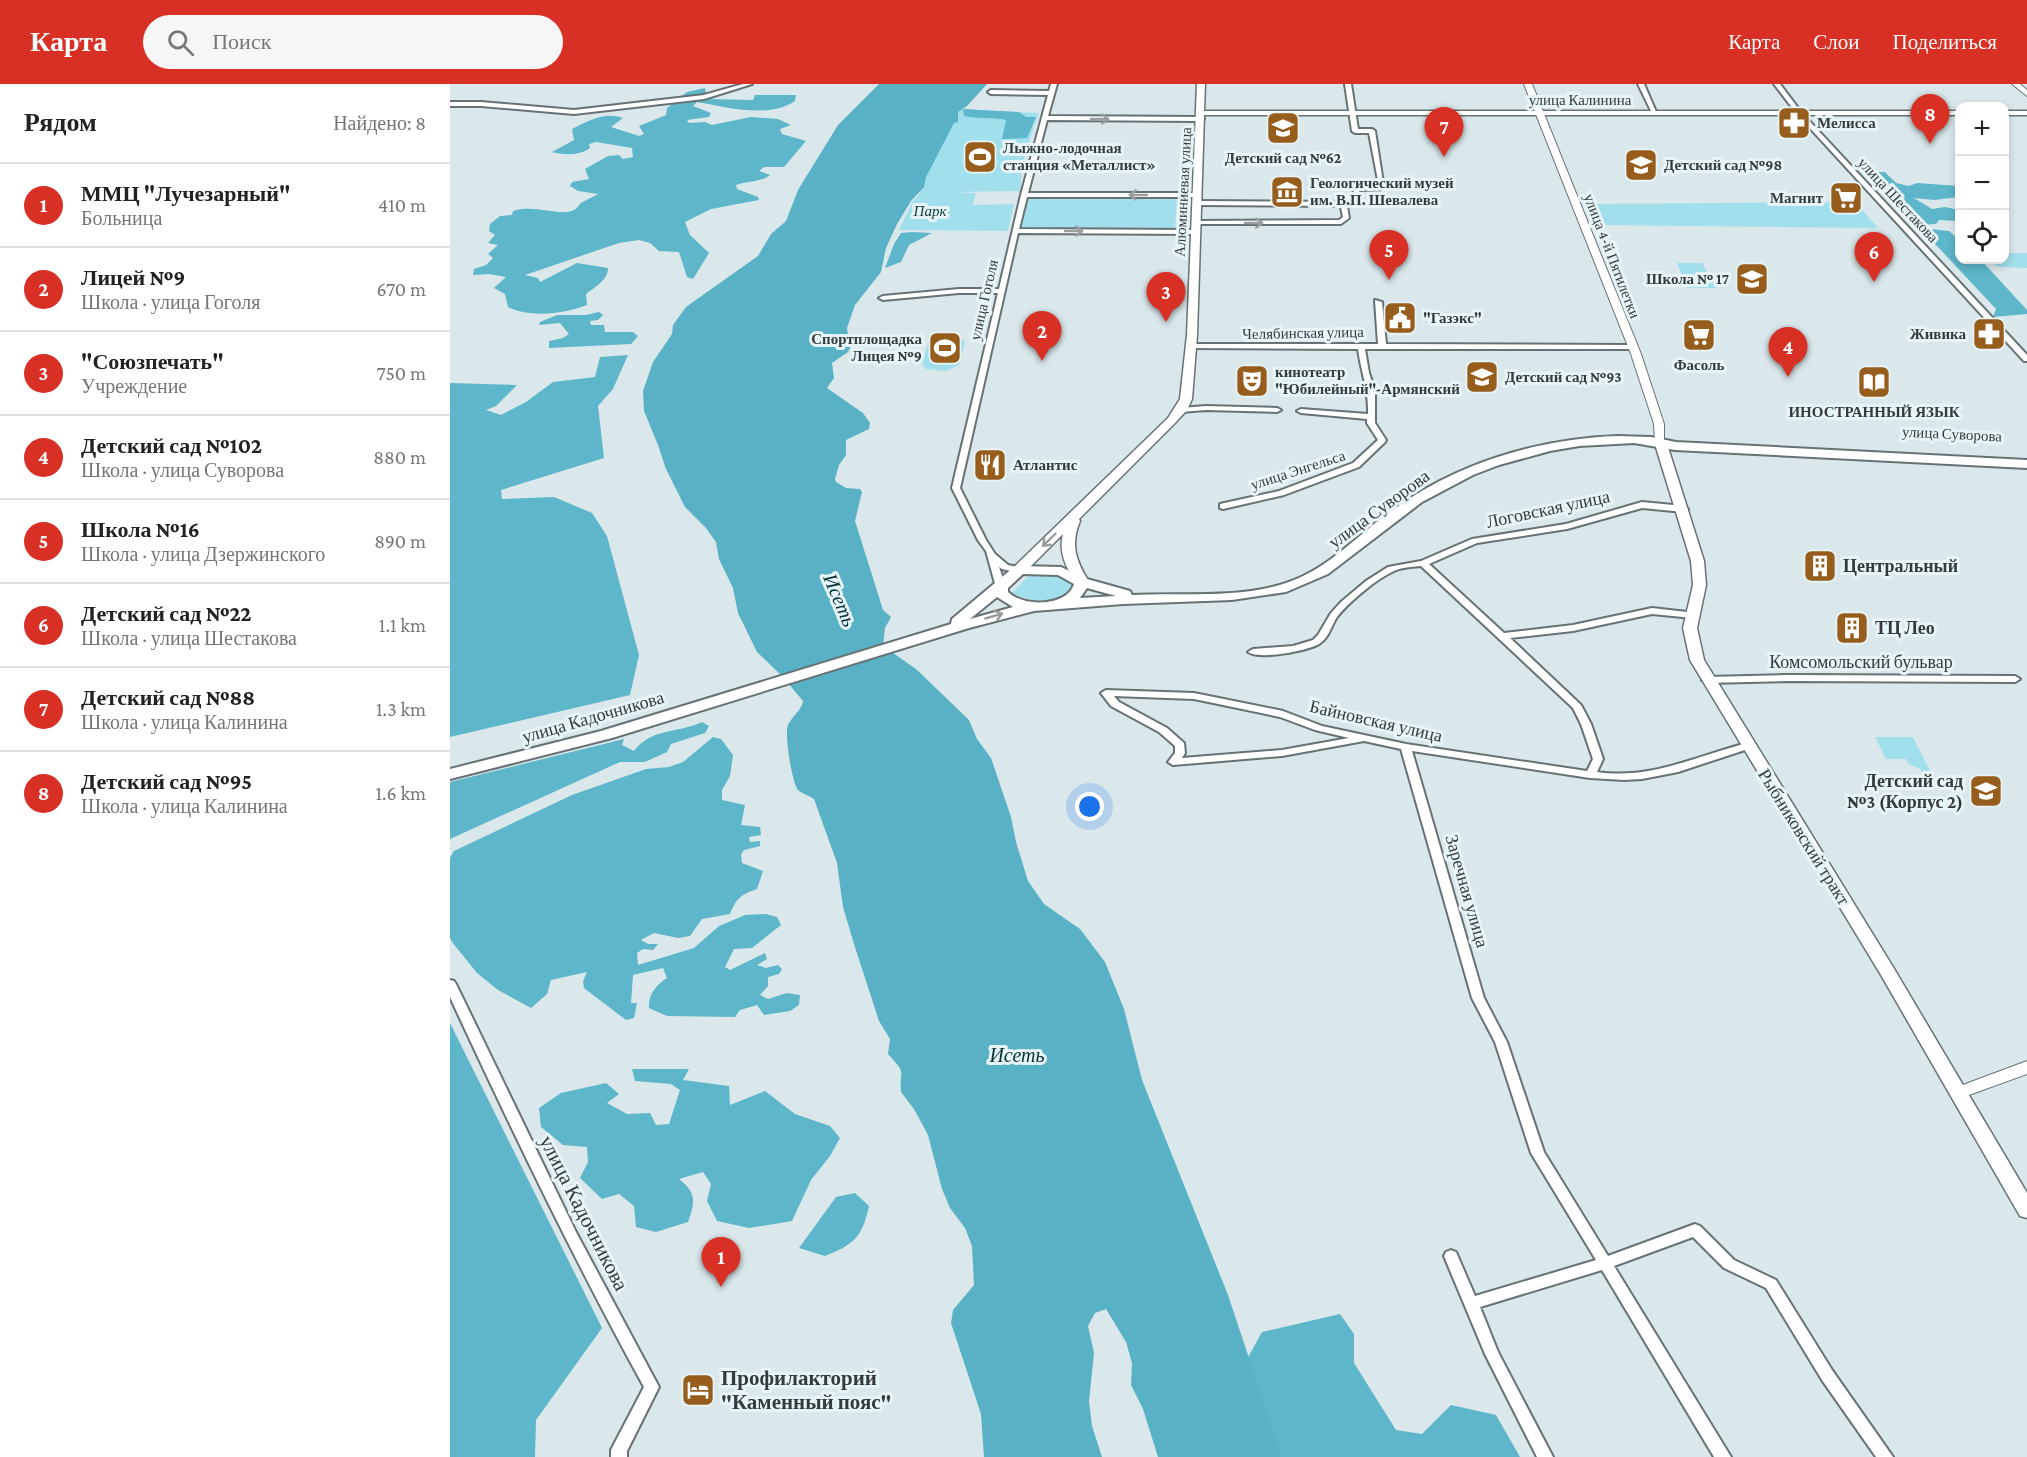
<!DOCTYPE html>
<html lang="ru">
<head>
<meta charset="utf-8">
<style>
	:root { --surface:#fff; --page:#f6f6f6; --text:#222; --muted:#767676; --line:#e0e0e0; --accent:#d93025 }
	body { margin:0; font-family:"Crimson Pro",serif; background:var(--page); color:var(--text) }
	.controls { position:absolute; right:18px; top:18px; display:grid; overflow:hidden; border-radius:12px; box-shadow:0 3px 9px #0003 }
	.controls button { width:54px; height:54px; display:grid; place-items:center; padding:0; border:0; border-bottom:2px solid var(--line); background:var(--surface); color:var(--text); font:30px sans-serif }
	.you { position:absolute; left:640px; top:723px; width:21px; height:21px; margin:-15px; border:4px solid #fff; border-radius:50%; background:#1a73e8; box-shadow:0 0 0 9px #1a73e833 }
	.badge { display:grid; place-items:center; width:39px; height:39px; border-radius:50%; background:var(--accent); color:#fff; font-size:20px; font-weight:700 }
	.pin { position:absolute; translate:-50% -50px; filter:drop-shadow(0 2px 3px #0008) }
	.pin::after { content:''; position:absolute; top:32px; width:21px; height:18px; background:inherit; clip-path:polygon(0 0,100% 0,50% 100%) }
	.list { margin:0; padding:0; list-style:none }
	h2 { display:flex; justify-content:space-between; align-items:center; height:78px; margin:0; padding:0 24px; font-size:26px }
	h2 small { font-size:20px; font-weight:400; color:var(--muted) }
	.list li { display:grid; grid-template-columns:39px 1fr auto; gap:18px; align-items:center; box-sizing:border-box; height:84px; padding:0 24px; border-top:2px solid var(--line) }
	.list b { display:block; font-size:22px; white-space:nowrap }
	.list p { margin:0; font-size:20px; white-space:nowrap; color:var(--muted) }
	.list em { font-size:20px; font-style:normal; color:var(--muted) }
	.icon { flex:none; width:33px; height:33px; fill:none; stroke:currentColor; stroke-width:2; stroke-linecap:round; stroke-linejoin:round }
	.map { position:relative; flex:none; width:1577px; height:1373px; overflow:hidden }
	header { display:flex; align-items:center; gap:36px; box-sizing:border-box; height:84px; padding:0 30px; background:var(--accent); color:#fff }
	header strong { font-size:28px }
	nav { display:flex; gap:33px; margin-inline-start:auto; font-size:21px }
	.search { width:420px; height:54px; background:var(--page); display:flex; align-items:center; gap:15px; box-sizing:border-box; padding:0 21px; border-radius:33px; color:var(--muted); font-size:22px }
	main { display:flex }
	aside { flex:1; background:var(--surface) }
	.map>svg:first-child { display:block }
	.green { fill:#a1dfed }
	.forest { fill:#5db6c9 }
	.water { fill:#58b1c4 }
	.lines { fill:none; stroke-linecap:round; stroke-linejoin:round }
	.minor-casing { stroke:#677275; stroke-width:4 }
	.tertiary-casing { stroke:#677275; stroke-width:2 }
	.secondary-casing { stroke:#677275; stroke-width:3 }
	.primary-casing { stroke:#677275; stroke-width:4 }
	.minor { fill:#fff; fill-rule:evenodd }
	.tertiary { fill:#fff; fill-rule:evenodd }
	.secondary { fill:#fff; fill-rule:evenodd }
	.primary { fill:#fff; fill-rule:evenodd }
	.oneway { stroke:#9a9d9e }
	.labels { text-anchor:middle; stroke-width:6; stroke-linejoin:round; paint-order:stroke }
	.far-street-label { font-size:15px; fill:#353b3c; stroke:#e8f5f8 }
	.far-poi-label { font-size:15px; font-weight:bold; fill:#353b3c; stroke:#e8f5f8; text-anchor:start }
	.far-park-label { font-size:15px; font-style:italic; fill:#0e3941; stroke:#e8f5f8 }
	.street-label { font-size:18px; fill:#353b3c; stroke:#e8f5f8 }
	.poi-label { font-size:18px; font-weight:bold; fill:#353b3c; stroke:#e8f5f8; text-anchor:start }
	.water-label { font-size:20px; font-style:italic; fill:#05323a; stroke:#e8f5f8 }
	.near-street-label { font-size:21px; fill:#353b3c; stroke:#e8f5f8 }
	.near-poi-label { font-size:21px; font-weight:bold; fill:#353b3c; stroke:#e8f5f8; text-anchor:start }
</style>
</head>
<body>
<header>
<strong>Карта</strong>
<div class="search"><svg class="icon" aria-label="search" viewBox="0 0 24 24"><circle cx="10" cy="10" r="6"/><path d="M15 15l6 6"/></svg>Поиск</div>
<nav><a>Карта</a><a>Слои</a><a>Поделиться</a></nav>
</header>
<main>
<aside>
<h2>Рядом<small>Найдено: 8</small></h2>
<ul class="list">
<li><span class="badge">1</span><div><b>ММЦ &quot;Лучезарный&quot;</b><p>Больница</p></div><em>410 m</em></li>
<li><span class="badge">2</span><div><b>Лицей №9</b><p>Школа · улица Гоголя</p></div><em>670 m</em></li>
<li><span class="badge">3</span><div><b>&quot;Союзпечать&quot;</b><p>Учреждение</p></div><em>750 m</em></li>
<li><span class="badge">4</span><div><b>Детский сад №102</b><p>Школа · улица Суворова</p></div><em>880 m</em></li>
<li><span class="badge">5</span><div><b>Школа №16</b><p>Школа · улица Дзержинского</p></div><em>890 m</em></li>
<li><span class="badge">6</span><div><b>Детский сад №22</b><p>Школа · улица Шестакова</p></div><em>1.1 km</em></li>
<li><span class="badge">7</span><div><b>Детский сад №88</b><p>Школа · улица Калинина</p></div><em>1.3 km</em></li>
<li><span class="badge">8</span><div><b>Детский сад №95</b><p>Школа · улица Калинина</p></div><em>1.6 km</em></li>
</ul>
</aside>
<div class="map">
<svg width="1577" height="1373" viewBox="0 0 1577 1373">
	<rect width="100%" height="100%" fill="#dae8eb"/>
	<g class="green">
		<path d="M505 25 589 29C580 54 569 83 571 107L500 108 526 109 523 121 564 120 558 147 449 146 463 117 471 108H468Z"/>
		<path d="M578 113H727L725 146H571Z"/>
		<path d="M1405 118 1428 144 1149 141 1141 120Z"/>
		<path d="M1555 169H1577V184L1549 183 1535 176H1554Z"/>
		<path d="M1227 179H1252L1267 204H1237Z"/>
		<path d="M494 253H507L515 258 509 281 496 287 476 285 472 280 478 259Z"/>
		<path d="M588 490C600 490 615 490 622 502L621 507C606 520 578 519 562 509L577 493Z"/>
		<path d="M1425 653H1463L1486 699H1478L1470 685 1458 680 1456 675H1436Z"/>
	</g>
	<g class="forest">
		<path d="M255 4 257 15 303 16 305 11H346L345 17C318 35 276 23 247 18L243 22 261 29 259 33 237 36 239 39 255 38 262 41 301 33 328 35 341 41 330 45 332 50 356 57 334 83H314L309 87 320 91C312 98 297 97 286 101L287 105 308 113 309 116 261 125 235 138 240 151 259 169 243 195 237 193 229 168 209 167 200 159 189 156 169 159 75 191 88 194 90 198 127 179 158 184C158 196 145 203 136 210L137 221C114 230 80 234 58 223L55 210 44 204 56 193 39 190 23 191 24 185 36 181 43 174 38 170 48 161 38 159 45 151 39 147 40 140 50 132 62 131 63 127C84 120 110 133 124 126 128 124 128 122 131 119 136 116 143 113 148 110L128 107 120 102 122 98 139 95 135 85 158 72 169 71 173 75 183 73 182 64 146 58 139 60 140 64C129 72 114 71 102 68L124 56 122 45C137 37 156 27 173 34L161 43 189 52 194 50 189 42 216 31 217 24 237 8Z"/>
		<path d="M513 25 569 28 576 33H586L577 54 552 55 556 36C541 33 529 35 514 32Z"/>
		<path d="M1418 88H1435L1446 99 1459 102 1467 99 1509 102V113L1484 116 1464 114 1482 125 1495 123 1509 126V137L1489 136 1486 140 1469 141 1461 138Z"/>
		<path d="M1481 145 1499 147 1509 156 1510 176H1531L1577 226V230L1543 233 1546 225 1473 147Z"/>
		<path d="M462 148 482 149 459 161 451 178 435 184 444 160 451 149Z"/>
		<path d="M149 228 153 231 148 236 140 237 141 241H154L155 248H183L188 252 181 260 99 264V257L113 254 119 250 110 239 89 241 90 238 107 231H136Z"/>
		<path d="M178 271 163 305 148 322 154 374 51 406 52 415 104 413 142 429 157 452 189 571 180 611 0 653V299L67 301 46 322 36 326 51 331 76 318 103 298 145 293 150 273Z"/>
		<path d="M252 638 259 642 255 649 221 660 217 668 195 678H170L0 755V698L174 655 172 661 184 667C201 644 229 649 252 638Z"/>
		<path d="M263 653 271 655 283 671 280 692 272 706V716L295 721 291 741 310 743 311 751 299 753 300 758 310 757V762L294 766 291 770 292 779 313 787 307 805C291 810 286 815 280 830L252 835 240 852 228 854 204 849 191 856 198 860H208L203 866 193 865 187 869 188 881 244 864 269 842 295 831 316 830 327 833 331 841 302 864 284 865 275 883 280 886 315 869 317 875 307 881 316 884 328 881 332 885 329 890 318 893V902L310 911 318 915 337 909 350 911 349 921 340 927 314 931 307 921 290 926 285 933 217 932 199 924C198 911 206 901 217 894L213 884 183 891 181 919H187L184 934 176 936 134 904 133 897 137 888 101 896 97 910 81 924 48 906 27 889 2 858 0 854V774L4 767 122 711 196 685 219 683 233 678Z"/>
		<path d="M0 939 152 1244 86 1336 85 1373H0Z"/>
		<path d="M182 985H239L233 996 279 1002 280 1021 315 1007 345 1030 380 1042 390 1054 380 1072 361 1096 342 1137 299 1144 267 1137 257 1117 261 1100 253 1088 229 1095C247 1109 245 1118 238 1138L206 1148 186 1143 184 1122 169 1110 152 1115 130 1094 138 1078 137 1063 113 1061 91 1043 89 1024 111 1009 156 999 169 1010 157 1019 177 1030 200 1029 206 1041 219 1040 230 1006 221 1000 185 997Z"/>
		<path d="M405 1109 419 1122C412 1154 404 1160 375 1172L349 1164 386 1113Z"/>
		<path d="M890 1230 904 1250V1279L946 1346 972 1350 1001 1321 1046 1331 1070 1373H832L797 1275 812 1248Z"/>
	</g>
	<path class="water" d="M429 0H537L517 22 508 28V38L504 39 476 93 474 103 461 117 447 140 436 164 431 188 405 221 397 244 400 264 398 268 382 279 384 294 377 304 413 329 420 339 419 345 396 356V371L389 381 385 395 386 398 396 404 410 405 412 408 405 437 433 526 441 533 435 544 433 562 466 585 519 636 527 655 541 674 561 733 566 758 578 797 594 820 630 845 655 878 674 925 692 996 778 1211 832 1373H708L693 1325 681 1301 682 1279 676 1258 656 1225 645 1229 638 1242 644 1269 639 1317 642 1342 652 1373H534L531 1330 501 1239 503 1226 524 1201 522 1162 515 1144 500 1124 492 1105 478 1051 464 1025 451 1008C449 983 458 992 438 970L440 955 429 937 404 860 393 823 387 779 364 715C359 711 352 710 348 706 342 699 334 649 338 641 342 632 352 626 353 617L333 593 307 568 288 529 283 504 269 475 266 458 256 444 235 423 216 385 208 361 194 327 193 307 203 278 222 250 223 241 236 223 308 172 321 150 336 137 348 106 388 41Z"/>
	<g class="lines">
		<defs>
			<g id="minor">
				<path d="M293 0H302L254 15 124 30 31 22H0V18H31L124 26 254 11Z"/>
				<path d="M601 0H607L598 32 751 33 754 35 751 37 597 36 578 109H747L750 111 747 113H577L569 145 745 146 748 148 745 150 568 149 510 404 536 456 545 470 558 481 572 484 574 486 569 489 552 485 549 483 556 503 551 506 546 503 536 467 528 456 502 404 548 209H509L433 216 429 214 433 212 509 205H549L571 111 598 11 541 10 538 8 541 6 599 7Z"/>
				<path d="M895 0H901L908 45H922L925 47 934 105 909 106 912 120 909 122H897L899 134 891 140H743V138L745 137 889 136 893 133 891 123 889 122 747 121 744 119 747 117 905 118 903 103 929 102 919 49H905L902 47Z"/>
				<path d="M1188 0H1194L1207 30 1202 29Z"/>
				<path d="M1324 0H1330L1351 28 1577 271V277H1574L1347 30Z"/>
				<path d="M925 216 932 218 936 260 1181 261 1185 263 1181 265H915L919 289 925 306V339L936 356 935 358 909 383 834 411 773 425 770 424V420L829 407 903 379 928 356 917 339V335L851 329 847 327 851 325 918 330C919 306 911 288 908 265L741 264 737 262 738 260H928Z"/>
				<path d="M756 322 827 324 831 326 827 328 756 326 731 328 727 326 731 324Z"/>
				<path d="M1192 418 1234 422 1238 425 1234 428 1192 424 1117 445 1027 459 979 480 1054 549 1123 541 1202 524 1246 529 1248 531 1246 533 1243 534 1202 530 1123 547 1060 554 1131 621 1141 640 1153 675 1147 688C1200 696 1247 672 1297 659L1301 660 1302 662 1301 664 1228 688 1192 695 1174 696 1140 694 962 667 1034 914 1057 958 1094 1068 1158 1172 1245 1140 1250 1142 1284 1176 1326 1196 1382 1286 1443 1373H1426L1372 1296 1316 1204 1274 1184 1243 1153 1164 1182 1281 1373H1264L1152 1186 1030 1223 1048 1268 1103 1373H1087L1035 1270 994 1172 996 1168 1001 1166 1006 1168 1025 1212 1146 1176 1081 1069 1045 958 1022 914 951 665 914 657 832 672 723 681 718 678 725 669V662L709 648 661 622 651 609 656 606 744 609 833 627 872 642 956 660 1137 687 1143 675 1131 640 1123 624 971 482C962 483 952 483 944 487 926 495 899 518 887 533 881 542 879 554 869 560 857 567 809 576 798 568L803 565 843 562 863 556 868 551 881 529 891 518 916 497 938 483 971 477 1022 455 1116 440ZM664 612 744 615 830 633 865 646 899 654 832 666 732 674 735 669 734 659 717 644 669 618Z"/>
				<path d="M1338 591 1565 592 1570 595 1565 598 1338 597 1257 599 1252 596 1257 593Z"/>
				<path d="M0 896 4 897 6 900 127 1150 209 1303 177 1367V1373H161V1366L194 1303C124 1176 61 1045 0 913Z"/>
			</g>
			<g id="tertiary">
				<path d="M1074 0H1082L1191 270 1214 340V359L1210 360 1205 357 1204 340 1181 270Z"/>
				<path d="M1562 0H1570L1577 6V12Z"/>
				<path d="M1577 977V990L1508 1015 1502 1013 1500 1009 1502 1005Z"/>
			</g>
			<g id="secondary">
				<path d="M747 0H755L754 27H1510V31H754L747 251 742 315 737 326 726 338 629 435 630 437C620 461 626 477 639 498L637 501H627C617 485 608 469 613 450L574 489H564L563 486 564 483 718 334 730 315 737 251Z"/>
				<rect x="1554" y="27" width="23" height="4"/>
				<path d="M1210 354 1216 357 1254 477 1256 501 1247 544 1254 576 1443 883 1577 1109V1134L1570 1132 1431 891 1240 576 1233 544 1243 501 1241 477 1204 357Z"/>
			</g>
			<path id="primary" d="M1167 352 1201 353 1226 358 1577 376V384L1225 366 1184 359 1129 362 1100 367 1049 381 1023 391 972 418 878 490 836 508 782 516 673 520 584 527 519 544 162 654 0 695V685L151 647 501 540 502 535 564 483 569 482 611 483 637 495 680 507 682 511C734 508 795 516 844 496 880 482 906 453 937 430 1003 381 1084 355 1167 352ZM573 490 608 491 624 500C617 523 573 523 558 508V504ZM637 504 666 512 630 514ZM547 513 563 523 520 535Z"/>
		</defs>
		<use href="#minor" class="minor-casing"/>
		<use href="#tertiary" class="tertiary-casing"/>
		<use href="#secondary" class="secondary-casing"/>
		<use href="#primary" class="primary-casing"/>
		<use href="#minor" class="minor"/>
		<use href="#tertiary" class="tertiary"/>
		<use href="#secondary" class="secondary"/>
		<use href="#primary" class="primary"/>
	</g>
	<defs><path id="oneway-shaft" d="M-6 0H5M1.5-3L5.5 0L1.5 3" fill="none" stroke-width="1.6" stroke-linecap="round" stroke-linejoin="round" transform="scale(1.5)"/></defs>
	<g class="oneway">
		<use href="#oneway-shaft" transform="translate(650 35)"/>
		<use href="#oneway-shaft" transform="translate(688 111) rotate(180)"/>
		<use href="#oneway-shaft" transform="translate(804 139)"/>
		<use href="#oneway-shaft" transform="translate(624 147)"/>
		<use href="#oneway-shaft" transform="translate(599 456) rotate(136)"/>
		<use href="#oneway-shaft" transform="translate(544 532) rotate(-16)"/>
	</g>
	<defs>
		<symbol id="pharmacy-square" viewBox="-11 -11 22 22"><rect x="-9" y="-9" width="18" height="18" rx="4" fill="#975d1c" stroke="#e8f5f8"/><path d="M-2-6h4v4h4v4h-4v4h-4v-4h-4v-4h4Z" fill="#fff"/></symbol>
		<symbol id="school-square" viewBox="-11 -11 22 22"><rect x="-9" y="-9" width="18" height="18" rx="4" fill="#975d1c" stroke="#e8f5f8"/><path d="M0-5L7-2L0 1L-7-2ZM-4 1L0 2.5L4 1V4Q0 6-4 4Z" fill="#fff"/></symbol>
		<symbol id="stadium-square" viewBox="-11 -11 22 22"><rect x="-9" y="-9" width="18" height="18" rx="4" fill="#975d1c" stroke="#e8f5f8"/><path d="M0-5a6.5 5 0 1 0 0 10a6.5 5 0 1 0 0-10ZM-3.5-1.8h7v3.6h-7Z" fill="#fff"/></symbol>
		<symbol id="museum-square" viewBox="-11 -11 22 22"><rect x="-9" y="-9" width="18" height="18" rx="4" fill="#975d1c" stroke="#e8f5f8"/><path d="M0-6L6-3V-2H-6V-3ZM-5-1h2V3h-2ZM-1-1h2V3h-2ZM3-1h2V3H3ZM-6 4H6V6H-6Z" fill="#fff"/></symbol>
		<symbol id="supermarket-square" viewBox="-11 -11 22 22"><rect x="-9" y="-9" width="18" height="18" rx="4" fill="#975d1c" stroke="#e8f5f8"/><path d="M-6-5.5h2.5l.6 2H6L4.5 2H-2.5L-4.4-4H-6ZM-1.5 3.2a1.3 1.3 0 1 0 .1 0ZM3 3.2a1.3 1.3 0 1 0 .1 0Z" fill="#fff"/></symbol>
		<symbol id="civic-square" viewBox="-11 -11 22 22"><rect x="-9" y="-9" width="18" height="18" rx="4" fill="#975d1c" stroke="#e8f5f8"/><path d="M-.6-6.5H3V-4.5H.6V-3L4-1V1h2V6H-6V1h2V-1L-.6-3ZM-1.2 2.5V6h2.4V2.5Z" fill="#fff"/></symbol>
		<symbol id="theatre-square" viewBox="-11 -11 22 22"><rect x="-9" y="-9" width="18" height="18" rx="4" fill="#975d1c" stroke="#e8f5f8"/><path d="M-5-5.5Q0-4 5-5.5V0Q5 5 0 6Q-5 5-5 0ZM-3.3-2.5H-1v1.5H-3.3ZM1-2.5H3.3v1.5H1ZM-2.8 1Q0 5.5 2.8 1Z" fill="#fff"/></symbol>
		<symbol id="library-square" viewBox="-11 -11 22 22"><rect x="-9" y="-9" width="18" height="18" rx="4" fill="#975d1c" stroke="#e8f5f8"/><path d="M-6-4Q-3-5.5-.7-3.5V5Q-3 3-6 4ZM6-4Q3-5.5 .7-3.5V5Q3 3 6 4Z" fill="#fff"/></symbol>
		<symbol id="restaurant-square" viewBox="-11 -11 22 22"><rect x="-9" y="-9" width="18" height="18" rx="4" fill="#975d1c" stroke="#e8f5f8"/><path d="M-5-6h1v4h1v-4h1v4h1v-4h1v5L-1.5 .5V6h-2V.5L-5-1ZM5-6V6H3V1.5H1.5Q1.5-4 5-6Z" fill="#fff"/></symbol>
		<symbol id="building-square" viewBox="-11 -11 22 22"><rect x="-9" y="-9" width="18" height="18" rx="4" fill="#975d1c" stroke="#e8f5f8"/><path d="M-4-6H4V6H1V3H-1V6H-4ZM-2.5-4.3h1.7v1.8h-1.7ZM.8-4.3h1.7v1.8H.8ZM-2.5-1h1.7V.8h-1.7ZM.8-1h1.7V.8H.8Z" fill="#fff"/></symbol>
		<symbol id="hotel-square" viewBox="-11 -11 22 22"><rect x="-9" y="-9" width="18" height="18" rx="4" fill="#975d1c" stroke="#e8f5f8"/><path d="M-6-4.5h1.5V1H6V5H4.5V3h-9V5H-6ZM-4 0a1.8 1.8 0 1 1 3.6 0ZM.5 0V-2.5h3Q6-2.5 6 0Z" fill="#fff"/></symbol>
	</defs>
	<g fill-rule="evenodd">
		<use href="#pharmacy-square" x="1325" y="20" width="38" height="38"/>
		<use href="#school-square" x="814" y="25" width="38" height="38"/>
		<use href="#stadium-square" x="511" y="54" width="38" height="38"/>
		<use href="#school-square" x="1172" y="62" width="38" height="38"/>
		<use href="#museum-square" x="818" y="89" width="38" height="38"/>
		<use href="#supermarket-square" x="1377" y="95" width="38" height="38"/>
		<use href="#school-square" x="1283" y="176" width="38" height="38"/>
		<use href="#civic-square" x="931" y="215" width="38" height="38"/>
		<use href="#pharmacy-square" x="1520" y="231" width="38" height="38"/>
		<use href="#supermarket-square" x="1230" y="232" width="38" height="38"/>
		<use href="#stadium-square" x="476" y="245" width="38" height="38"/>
		<use href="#school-square" x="1013" y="274" width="38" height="38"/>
		<use href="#theatre-square" x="783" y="278" width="38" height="38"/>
		<use href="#library-square" x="1405" y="279" width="38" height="38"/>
		<use href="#restaurant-square" x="521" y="362" width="38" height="38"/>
		<use href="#building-square" x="1351" y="463" width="38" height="38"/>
		<use href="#building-square" x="1383" y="525" width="38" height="38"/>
		<use href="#school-square" x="1517" y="688" width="38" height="38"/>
		<use href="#hotel-square" x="229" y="1287" width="38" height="38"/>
	</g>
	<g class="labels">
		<g class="far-street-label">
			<text x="1130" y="21">улица Калинина</text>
			<text transform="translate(733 108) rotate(-87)" y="5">Алюминиевая улица</text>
			<text transform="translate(1448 116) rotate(47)" y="5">улица Шестакова</text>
			<text transform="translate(1162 172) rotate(69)" y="5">улица 4-й Пятилетки</text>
			<text transform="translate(534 216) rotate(-77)" y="5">улица Гоголя</text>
			<text transform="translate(853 249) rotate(-1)" y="5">Челябинская улица</text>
			<text transform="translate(1502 350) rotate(3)" y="5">улица Суворова</text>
			<text transform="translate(848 386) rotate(-18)" y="5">улица Энгельса</text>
		</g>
		<g class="far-poi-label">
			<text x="1367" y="44">Мелисса</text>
			<text x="553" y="69">Лыжно-лодочная<tspan x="553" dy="17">станция «Металлист»</tspan></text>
			<text x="833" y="79" text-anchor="middle">Детский сад №62</text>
			<text x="1214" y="86">Детский сад №98</text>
			<text x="860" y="104">Геологический музей<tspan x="860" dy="17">им. В.П. Шевалева</tspan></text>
			<text x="1373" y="119" text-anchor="end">Магнит</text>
			<text x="1279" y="200" text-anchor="end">Школа № 17</text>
			<text x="973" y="239">"Газэкс"</text>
			<text x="1516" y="255" text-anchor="end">Живика</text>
			<text x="472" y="260" text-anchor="end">Спортплощадка<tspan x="472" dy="17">Лицея №9</tspan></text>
			<text x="1249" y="286" text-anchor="middle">Фасоль</text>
			<text x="825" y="293">кинотеатр<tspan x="825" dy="17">"Юбилейный"-Армянский</tspan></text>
			<text x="1055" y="298">Детский сад №93</text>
			<text x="1424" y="333" text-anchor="middle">ИНОСТРАННЫЙ ЯЗЫК</text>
			<text x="563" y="386">Атлантис</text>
		</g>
		<g class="far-park-label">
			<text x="480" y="132">Парк</text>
		</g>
		<g class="street-label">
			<text transform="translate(929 425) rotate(-36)" y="6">улица Суворова</text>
			<text transform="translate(1098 425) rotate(-12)" y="6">Логовская улица</text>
			<text x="1411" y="584">Комсомольский бульвар</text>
			<text transform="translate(143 633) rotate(-16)" y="6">улица Кадочникова</text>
			<text transform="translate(926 637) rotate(13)" y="6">Байновская улица</text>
			<text transform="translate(1354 753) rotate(58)" y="6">Рыбниковский тракт</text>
			<text transform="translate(1017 807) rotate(74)" y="6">Заречная улица</text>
		</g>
		<g class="poi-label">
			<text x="1393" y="488">Центральный</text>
			<text x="1425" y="550">ТЦ Лео</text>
			<text x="1513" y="703" text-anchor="end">Детский сад<tspan x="1513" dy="21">№3 (Корпус 2)</tspan></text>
		</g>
		<g class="water-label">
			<text transform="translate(390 516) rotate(67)" y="7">Исеть</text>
			<text x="567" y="978">Исеть</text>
		</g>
		<g class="near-street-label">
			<text transform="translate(134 1129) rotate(63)" y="7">улица Кадочникова</text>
		</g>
		<g class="near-poi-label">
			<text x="271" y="1301">Профилакторий<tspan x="271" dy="24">"Каменный пояс"</tspan></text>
		</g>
	</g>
</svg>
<div class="controls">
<button>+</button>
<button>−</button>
<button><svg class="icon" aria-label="locate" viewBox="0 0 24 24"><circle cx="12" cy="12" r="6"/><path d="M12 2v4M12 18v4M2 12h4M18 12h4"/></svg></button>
</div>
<div class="you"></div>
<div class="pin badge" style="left:271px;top:1203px">1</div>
<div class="pin badge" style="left:592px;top:277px">2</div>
<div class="pin badge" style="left:716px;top:238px">3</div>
<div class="pin badge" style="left:1338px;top:293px">4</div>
<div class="pin badge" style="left:939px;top:196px">5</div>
<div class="pin badge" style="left:1424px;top:198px">6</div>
<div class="pin badge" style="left:994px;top:73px">7</div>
<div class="pin badge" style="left:1480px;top:60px">8</div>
</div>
</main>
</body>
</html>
